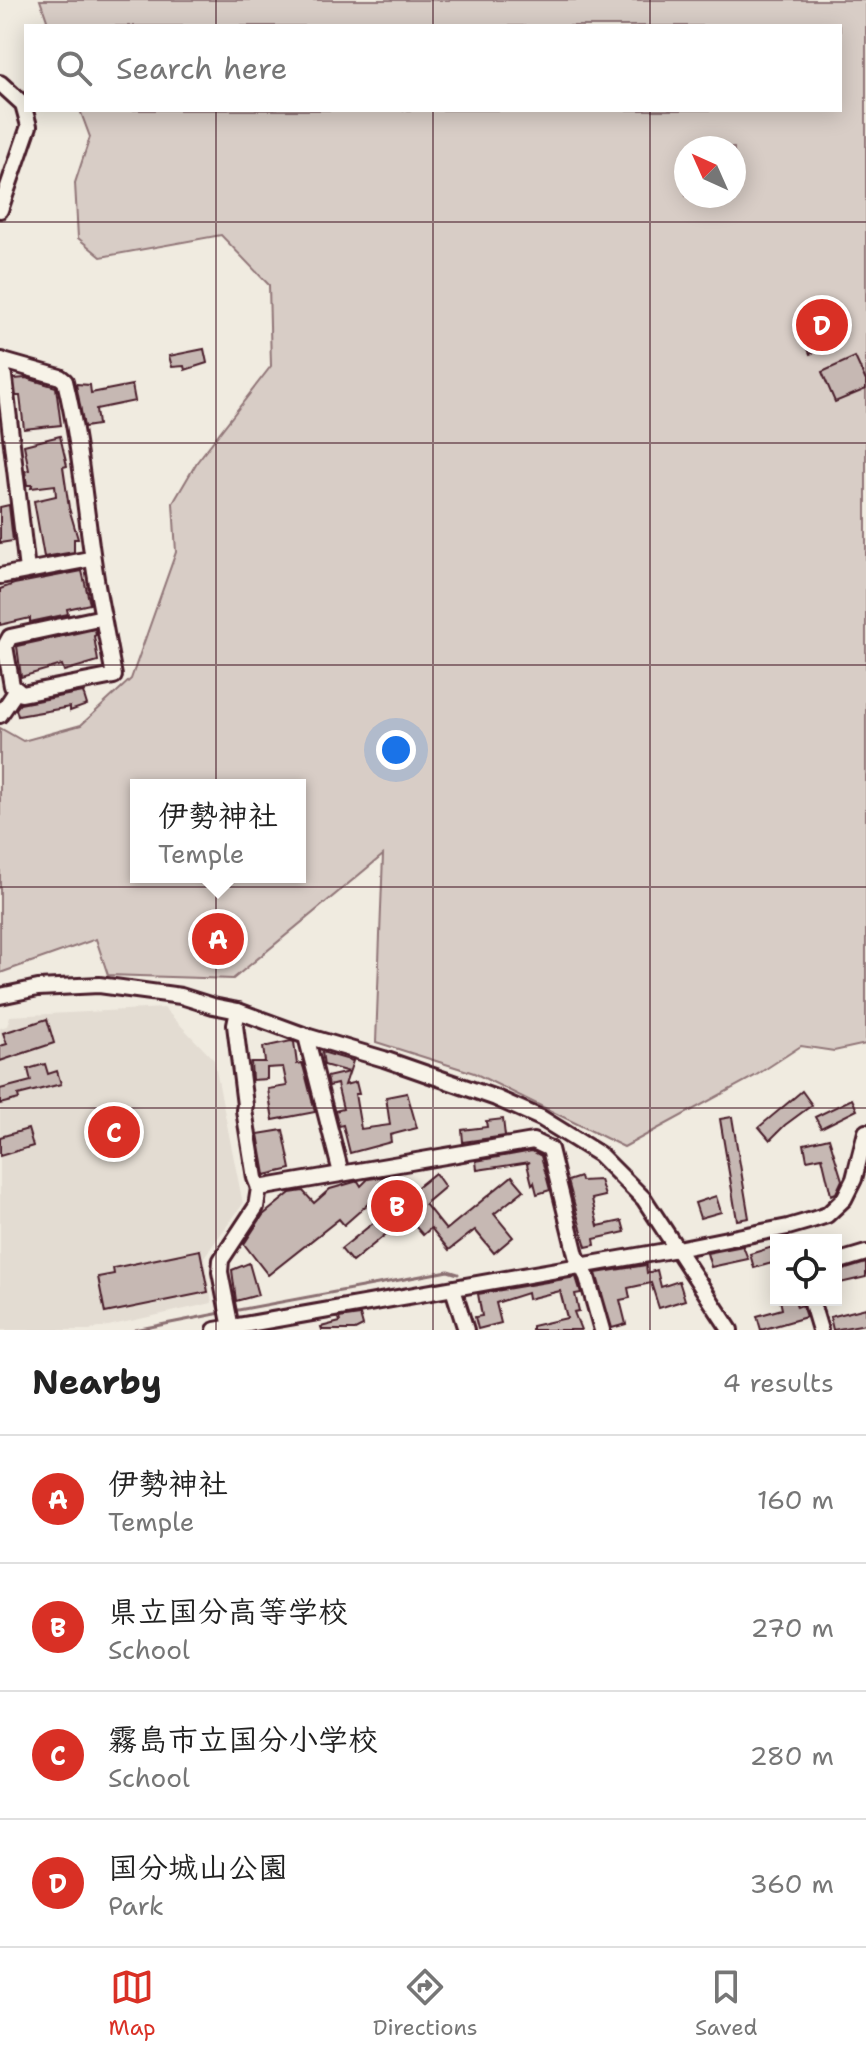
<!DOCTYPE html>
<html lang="en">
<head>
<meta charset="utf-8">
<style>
	:root { --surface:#fff; --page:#f6f6f6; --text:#222; --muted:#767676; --line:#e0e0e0; --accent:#d93025 }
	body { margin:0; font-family:"Shantell Sans","Klee One",sans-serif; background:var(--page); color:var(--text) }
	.controls { position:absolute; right:24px; bottom:24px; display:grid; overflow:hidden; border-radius:0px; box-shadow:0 4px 20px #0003 }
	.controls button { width:72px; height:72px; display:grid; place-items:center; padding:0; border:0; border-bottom:2px solid var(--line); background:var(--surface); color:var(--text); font:40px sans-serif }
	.compass { position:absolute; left:674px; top:136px; width:72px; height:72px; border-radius:50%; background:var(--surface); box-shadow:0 4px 20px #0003; rotate:315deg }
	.you { position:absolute; left:396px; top:750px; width:28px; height:28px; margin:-20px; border:6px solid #fff; border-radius:50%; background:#1a73e8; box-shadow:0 0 0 12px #1a73e833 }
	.badge { display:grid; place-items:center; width:52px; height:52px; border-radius:50%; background:var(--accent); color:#fff; font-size:26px; font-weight:700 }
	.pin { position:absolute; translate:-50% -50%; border:4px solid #fff; box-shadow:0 2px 8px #0006 }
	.popup { position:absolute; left:130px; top:779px; width:176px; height:104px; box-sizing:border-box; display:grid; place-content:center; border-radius:0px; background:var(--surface); filter:drop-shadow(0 2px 6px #0005); font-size:26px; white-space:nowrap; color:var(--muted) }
	.popup b { font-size:30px; color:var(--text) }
	.popup::after { content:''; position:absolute; left:50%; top:100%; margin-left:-16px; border:16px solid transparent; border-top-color:var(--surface) }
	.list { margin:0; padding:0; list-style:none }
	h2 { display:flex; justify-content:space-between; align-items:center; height:104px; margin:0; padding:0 32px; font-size:34px }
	h2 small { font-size:26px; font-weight:400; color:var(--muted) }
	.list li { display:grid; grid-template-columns:52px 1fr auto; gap:24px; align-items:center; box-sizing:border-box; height:128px; padding:0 32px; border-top:2px solid var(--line) }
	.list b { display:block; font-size:30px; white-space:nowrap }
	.list p { margin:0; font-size:26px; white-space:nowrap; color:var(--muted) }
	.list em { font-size:26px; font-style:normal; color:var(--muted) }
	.icon { flex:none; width:44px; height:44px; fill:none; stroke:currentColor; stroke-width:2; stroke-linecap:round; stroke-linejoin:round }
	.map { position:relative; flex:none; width:866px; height:1330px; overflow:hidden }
	.search { position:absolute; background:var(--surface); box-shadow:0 4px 20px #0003; left:24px; right:24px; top:24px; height:88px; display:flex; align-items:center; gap:20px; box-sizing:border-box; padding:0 28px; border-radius:0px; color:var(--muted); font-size:30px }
	.sheet { height:616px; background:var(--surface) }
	nav { display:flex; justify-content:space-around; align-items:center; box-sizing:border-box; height:112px; border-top:2px solid var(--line); background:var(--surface); font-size:22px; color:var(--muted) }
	nav a { display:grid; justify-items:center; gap:4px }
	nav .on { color:var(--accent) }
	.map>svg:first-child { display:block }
	.built { fill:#e3dcd2 }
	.green { fill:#d8cdc6; stroke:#917678; stroke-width:2; fill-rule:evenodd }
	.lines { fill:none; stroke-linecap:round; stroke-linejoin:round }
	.stream { stroke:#8b6f72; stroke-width:3 }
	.building { fill:#c6b8b3; stroke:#4a1f2b; stroke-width:2 }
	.minor-casing { stroke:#4a1f2b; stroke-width:20 }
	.minor { stroke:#f7f3e8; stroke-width:14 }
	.grid { fill:none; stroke:#4a1f2b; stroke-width:2; stroke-opacity:0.55 }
</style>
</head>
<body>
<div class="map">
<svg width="866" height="1330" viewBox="0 0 866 1330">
	<rect width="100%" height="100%" fill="#f0ebe0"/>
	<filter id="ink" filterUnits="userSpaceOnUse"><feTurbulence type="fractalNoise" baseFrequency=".0125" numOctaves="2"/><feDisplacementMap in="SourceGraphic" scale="16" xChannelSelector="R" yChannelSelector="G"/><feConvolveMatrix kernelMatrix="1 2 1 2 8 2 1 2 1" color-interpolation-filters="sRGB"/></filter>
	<g filter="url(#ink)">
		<path class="built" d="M164 1008 214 1060 243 1204 204 1257 212 1303 90 1330H0V1028L7 1026 10 1016Z"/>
		<path class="green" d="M40 0H866V1044L834 1051 801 1046 755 1076 624 1147 474 1073 376 1042 383 855 233 979 108 975 96 939 0 973V728L23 741 81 725 131 679 176 552 173 503 197 462 271 366 269 285 221 235 101 257 78 238 75 183 90 137 80 110H840V26H49ZM686 148H734V196H686ZM136 785H300V877H136Z"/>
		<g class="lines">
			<g class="stream">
				<path d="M464 1297 470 1320"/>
				<path d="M233 1311 448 1271 458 1274"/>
				<path d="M135 1330 221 1313"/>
			</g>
		</g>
		<g class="building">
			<path d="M831 318 840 343 810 354 801 330Z"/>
			<path d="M204 349 207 363 185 370 184 366 172 367 169 356Z"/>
			<path d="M855 357 866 381V389L835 402 822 372Z"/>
			<path d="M26 378 56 387 61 425 24 429 20 396H16L14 379Z"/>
			<path d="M76 384 90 385 91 393 132 385 135 401 96 409 98 425 84 427Z"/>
			<path d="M60 436 67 466 63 467 69 508 78 539H74V552L44 557 34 501 56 496 55 485 31 488 32 485H27L25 471 29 470 24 445Z"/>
			<path d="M9 505 13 541 0 543V507Z"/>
			<path d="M82 571 90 604 67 609 68 614 30 622V618L0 625V589L14 584Z"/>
			<path d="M95 629 96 635 94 636 98 661 64 671 62 665 21 677 17 646Z"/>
			<path d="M83 692 87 705 70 711V707L18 716 16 709 20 704Z"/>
			<path d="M47 1019 54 1043 0 1061V1046L7 1044 3 1033Z"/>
			<path d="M291 1041 294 1042 297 1064 302 1063 304 1069 315 1112 273 1120 268 1089 287 1086 283 1067 267 1068V1079L252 1080 251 1062H265L263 1047Z"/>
			<path d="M322 1052 353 1061 345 1085 356 1082 359 1094H355L361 1129 390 1125 386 1097 407 1093 417 1128 390 1135 391 1142 350 1153 343 1125 339 1126 335 1111 343 1109 337 1084 329 1086 327 1077 349 1072 324 1065Z"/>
			<path d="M45 1064 48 1074 57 1071 61 1084 18 1095 19 1099 0 1104V1089L31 1081 28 1069Z"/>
			<path d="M802 1091 812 1105 785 1125 770 1140 759 1127Z"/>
			<path d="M852 1099 857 1110 821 1128 815 1117Z"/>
			<path d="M732 1117 749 1218 737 1220 720 1119Z"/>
			<path d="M503 1119 505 1136 463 1142 462 1130 487 1127 486 1121Z"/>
			<path d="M28 1129 33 1146 0 1156V1137Z"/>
			<path d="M283 1130 291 1169 265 1175 258 1134Z"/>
			<path d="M829 1138 842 1180 836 1193 831 1195 822 1157 807 1160 804 1144Z"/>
			<path d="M532 1151 541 1156 550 1190 537 1194 534 1182 532 1184 527 1164 530 1162 477 1170 476 1161Z"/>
			<path d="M435 1173 445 1187 425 1204 446 1230 512 1176 524 1190 494 1214 513 1237 494 1253 475 1230 449 1250 431 1228 423 1235 407 1217 352 1262 341 1249Z"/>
			<path d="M390 1176 394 1181 344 1225 339 1219 268 1275 244 1244 263 1215 290 1193 303 1191 314 1203 330 1189 358 1181 361 1186 368 1179Z"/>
			<path d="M580 1177 581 1181 600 1180 605 1196 592 1199 598 1226 622 1221 625 1232 594 1239 595 1245 586 1247 568 1181Z"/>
			<path d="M716 1196 721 1212 700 1218 695 1203Z"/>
			<path d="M743 1246 748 1259 711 1267 707 1253Z"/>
			<path d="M776 1246V1262L754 1268 750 1254Z"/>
			<path d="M200 1250 208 1292 105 1313 98 1277 114 1274 113 1268Z"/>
			<path d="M249 1263 258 1295 236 1301 232 1270Z"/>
			<path d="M866 1263V1277L836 1284V1272Z"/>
			<path d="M646 1265 647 1273 657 1270 661 1287 679 1281 685 1300 659 1308 651 1283 628 1288 630 1298 620 1300 626 1324 612 1328 596 1273Z"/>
			<path d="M576 1277 581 1293 575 1294 579 1311 574 1312 581 1330H532V1326L567 1318 560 1291 528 1299 527 1293 496 1303 501 1323 478 1329 475 1317 482 1316 478 1294Z"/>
			<path d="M780 1300H795L797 1307 802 1305 806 1317 761 1330 757 1316 782 1309Z"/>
			<path d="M866 1308V1324L833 1330 830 1317Z"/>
			<path d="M360 1315 363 1326 355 1330H322L321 1327 340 1322 339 1318Z"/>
		</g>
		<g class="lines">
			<defs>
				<g id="minor">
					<path d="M0 83 23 104 29 126 0 210"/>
					<path d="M0 360 60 377 65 381C84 458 86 538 103 617"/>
					<path d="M2 360 27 570"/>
					<path d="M0 576 90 559"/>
					<path d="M103 617 114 676 22 694 12 686 5 646 10 637Z"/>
					<path d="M0 715 17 690"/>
					<path d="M0 996 38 988 99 985 181 996 213 1006 238 1011 306 1036 384 1059 496 1098 541 1118 599 1154 644 1199 730 1330"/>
					<path d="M238 1011 235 1025 245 1105 244 1110 255 1178 259 1188 533 1141 550 1149 576 1255 587 1277 602 1330"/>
					<path d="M306 1036 341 1173"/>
					<path d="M836 1262 866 1253"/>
					<path d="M453 1289 466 1330"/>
					<path d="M811 1300 820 1330"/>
					<path d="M215 1330 677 1249 788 1227 812 1220 827 1215 844 1199 854 1179 866 1132"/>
					<path d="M237 1330 230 1323 220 1272 221 1260 256 1207 259 1188"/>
				</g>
			</defs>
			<use href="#minor" class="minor-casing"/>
			<use href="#minor" class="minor"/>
		</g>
	</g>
	<path class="grid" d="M216 0V26M433 0V26M650 0V26M216 110V1330M433 110V1330M650 110V1330M0 222H866M0 443H866M0 665H866M0 887H866M0 1108H866"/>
</svg>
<div class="controls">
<button><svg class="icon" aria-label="locate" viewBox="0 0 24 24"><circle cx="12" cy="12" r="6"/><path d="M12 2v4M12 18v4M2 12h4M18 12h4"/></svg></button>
</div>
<svg class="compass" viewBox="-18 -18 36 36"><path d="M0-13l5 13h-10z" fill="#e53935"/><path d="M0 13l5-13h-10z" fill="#767676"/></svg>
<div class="you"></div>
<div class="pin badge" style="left:218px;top:939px">A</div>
<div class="popup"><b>伊勢神社</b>Temple</div>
<div class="pin badge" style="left:397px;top:1206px">B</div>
<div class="pin badge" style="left:114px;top:1132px">C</div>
<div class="pin badge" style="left:822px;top:325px">D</div>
<div class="search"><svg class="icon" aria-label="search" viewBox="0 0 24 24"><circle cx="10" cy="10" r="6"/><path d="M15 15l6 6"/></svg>Search here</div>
</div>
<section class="sheet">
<h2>Nearby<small>4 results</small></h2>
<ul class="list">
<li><span class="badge">A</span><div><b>伊勢神社</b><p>Temple</p></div><em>160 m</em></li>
<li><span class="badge">B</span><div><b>県立国分高等学校</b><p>School</p></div><em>270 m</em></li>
<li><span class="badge">C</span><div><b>霧島市立国分小学校</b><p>School</p></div><em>280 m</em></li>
<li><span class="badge">D</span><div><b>国分城山公園</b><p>Park</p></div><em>360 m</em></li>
</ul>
</section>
<nav>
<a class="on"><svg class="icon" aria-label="map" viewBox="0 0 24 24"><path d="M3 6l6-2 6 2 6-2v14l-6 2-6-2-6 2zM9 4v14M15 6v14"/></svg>Map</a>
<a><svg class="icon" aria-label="directions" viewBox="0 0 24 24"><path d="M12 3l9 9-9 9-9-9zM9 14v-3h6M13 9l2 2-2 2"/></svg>Directions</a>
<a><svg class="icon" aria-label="saved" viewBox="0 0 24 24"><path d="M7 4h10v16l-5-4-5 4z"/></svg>Saved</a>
</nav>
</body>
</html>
